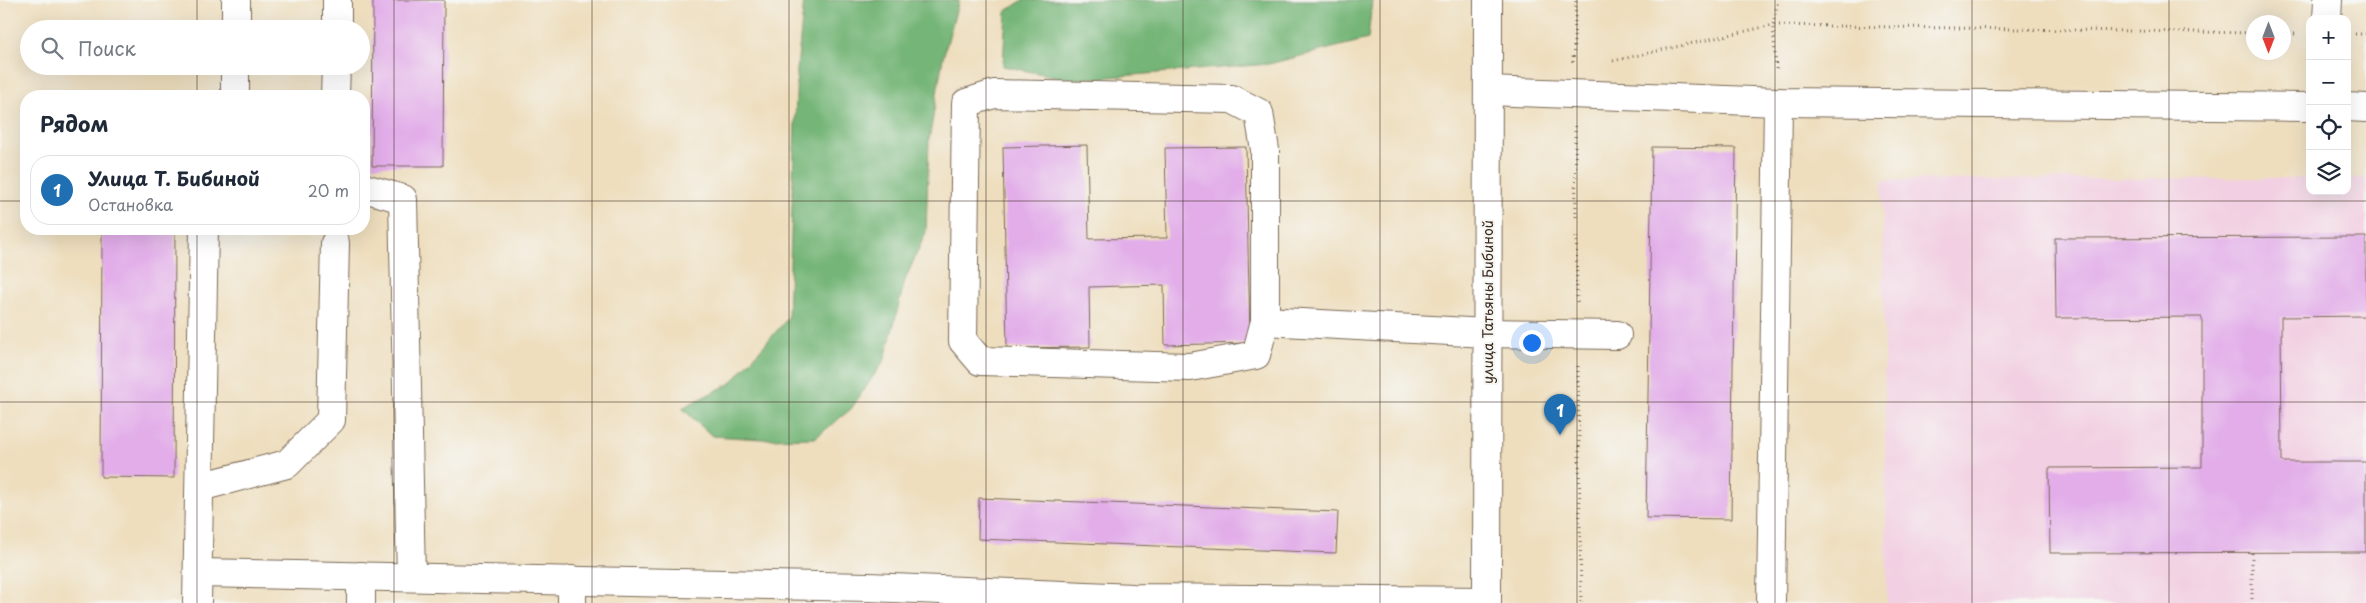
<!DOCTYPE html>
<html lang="ru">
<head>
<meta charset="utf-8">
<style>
	:root { --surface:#fff; --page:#f2f2f3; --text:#1f2937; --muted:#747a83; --line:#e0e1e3; --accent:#1f6fb2 }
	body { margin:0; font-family:"Playpen Sans",sans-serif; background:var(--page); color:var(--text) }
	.controls { position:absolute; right:15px; top:15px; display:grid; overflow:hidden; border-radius:10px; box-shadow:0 5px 20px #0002 }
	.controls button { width:45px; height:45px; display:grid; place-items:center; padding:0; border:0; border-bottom:1px solid var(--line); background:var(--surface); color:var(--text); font:25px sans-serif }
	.compass { position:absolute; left:2246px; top:15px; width:45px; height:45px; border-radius:50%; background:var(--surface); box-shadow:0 5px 20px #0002; rotate:180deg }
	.you { position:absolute; left:1531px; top:342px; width:18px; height:18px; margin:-12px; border:4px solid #fff; border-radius:50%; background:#1a73e8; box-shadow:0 0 0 8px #1a73e833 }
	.badge { display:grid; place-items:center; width:32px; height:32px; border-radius:50%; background:var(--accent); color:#fff; font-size:16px; font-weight:700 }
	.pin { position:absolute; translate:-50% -41px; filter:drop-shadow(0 1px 2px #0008) }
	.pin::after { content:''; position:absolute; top:26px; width:18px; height:15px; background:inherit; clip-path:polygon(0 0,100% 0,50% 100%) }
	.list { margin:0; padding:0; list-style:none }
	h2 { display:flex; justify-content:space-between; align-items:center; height:65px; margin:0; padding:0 20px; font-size:21px }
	h2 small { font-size:16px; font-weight:400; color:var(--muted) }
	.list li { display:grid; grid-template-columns:32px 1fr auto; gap:15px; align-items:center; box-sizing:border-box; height:70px; margin:0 10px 10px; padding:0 10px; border:1px solid var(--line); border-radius:20px }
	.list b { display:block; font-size:19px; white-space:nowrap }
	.list p { margin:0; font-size:16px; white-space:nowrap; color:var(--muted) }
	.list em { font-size:16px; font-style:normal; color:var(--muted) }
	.icon { flex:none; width:28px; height:28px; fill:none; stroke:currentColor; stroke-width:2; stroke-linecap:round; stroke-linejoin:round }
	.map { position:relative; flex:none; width:2366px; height:603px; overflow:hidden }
	.search { position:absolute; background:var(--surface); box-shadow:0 5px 20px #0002; left:20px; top:20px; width:350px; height:55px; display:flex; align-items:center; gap:12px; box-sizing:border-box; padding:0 18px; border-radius:28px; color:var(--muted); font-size:19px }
	.panel { position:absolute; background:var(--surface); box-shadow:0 5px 20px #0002; left:20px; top:90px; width:350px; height:145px; border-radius:20px }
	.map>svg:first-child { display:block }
	.built { fill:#f2cfe2 }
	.forest { fill:#75b577; stroke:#58704a }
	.building { fill:#e2ade9 }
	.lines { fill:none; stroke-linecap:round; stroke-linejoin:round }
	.minor-casing { stroke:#7a6956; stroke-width:30 }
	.path { stroke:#7a6956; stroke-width:3; stroke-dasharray:1 4; stroke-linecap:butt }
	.minor { stroke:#fff; stroke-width:28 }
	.grid { fill:none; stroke:#3b2a1e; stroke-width:1; stroke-opacity:0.55 }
	.labels { text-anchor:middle; stroke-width:4.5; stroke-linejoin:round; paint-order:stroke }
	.street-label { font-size:14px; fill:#3b2a1e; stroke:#f6f6f2 }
</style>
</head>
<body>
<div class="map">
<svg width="2366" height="603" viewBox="0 0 2366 603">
	<rect width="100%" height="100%" fill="#f6f6f2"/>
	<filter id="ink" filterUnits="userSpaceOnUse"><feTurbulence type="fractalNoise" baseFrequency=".02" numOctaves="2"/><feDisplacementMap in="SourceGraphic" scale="10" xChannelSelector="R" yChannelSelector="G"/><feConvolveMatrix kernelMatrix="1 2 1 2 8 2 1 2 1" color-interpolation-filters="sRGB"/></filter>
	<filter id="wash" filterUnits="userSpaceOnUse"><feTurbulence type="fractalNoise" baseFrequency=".0096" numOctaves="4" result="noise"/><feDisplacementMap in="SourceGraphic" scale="20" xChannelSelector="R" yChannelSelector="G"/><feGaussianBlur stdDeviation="1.12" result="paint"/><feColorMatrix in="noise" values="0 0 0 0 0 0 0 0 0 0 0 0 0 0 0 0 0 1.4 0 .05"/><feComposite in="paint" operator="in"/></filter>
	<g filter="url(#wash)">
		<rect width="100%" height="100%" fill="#eedebe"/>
		<path class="built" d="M2310 178V191H2347V178H2366V603H1887L1882 180Z"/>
		<g class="forest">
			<path d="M804 0H959L943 58 929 140 926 232 905 280 885 359 851 409 815 438 762 439 712 436 682 408 731 383 788 318 797 69Z"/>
			<path d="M1023 0H1372L1368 39 1269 64 1072 80 1003 66 1006 11Z"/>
		</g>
		<g id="blocks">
			<g class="building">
				<path d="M373 0H444L443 166H372Z"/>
				<path d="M1087 145 1089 239 1167 238 1165 148 1246 147 1250 343 1165 345 1164 285 1089 287 1090 347 1007 348 1003 147Z"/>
				<path d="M1652 147 1736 148 1731 519 1646 518Z"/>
				<path d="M102 229H175L174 478 101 477Z"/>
				<path d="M2366 237V316L2281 317 2282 462H2366V552L2050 553 2049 468 2202 467V317L2056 318 2055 238Z"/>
				<path d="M979 498 1338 512 1336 553 978 539Z"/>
			</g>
		</g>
	</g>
	<g filter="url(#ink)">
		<use href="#blocks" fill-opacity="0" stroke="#7a6956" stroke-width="1"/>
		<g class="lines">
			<defs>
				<g id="minor">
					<path d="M2327 19 2328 0"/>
					<path d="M236 29V0"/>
					<path d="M337 29V0"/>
					<path d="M1489 91 1778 102 2310 107"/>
					<path d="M994 94 1232 99 1259 113 1265 150V321L1256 355 1190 367 980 361 963 341 966 103Z"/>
					<path d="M235 96V66"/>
					<path d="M335 96 336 66"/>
					<path d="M2347 107 2366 108"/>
					<path d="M364 188 403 199 411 577"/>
					<path d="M1265 321 1487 333 1617 335"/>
					<path d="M200 487 287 464 331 420 335 243"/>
					<path d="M198 573 869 587 1133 598 1487 601"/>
					<path d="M572 580V603"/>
					<path d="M197 603 204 229"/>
					<path d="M361 603V576"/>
					<path d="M1487 603 1488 0"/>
					<path d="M1771 603 1778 102"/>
				</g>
			</defs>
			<use href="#minor" class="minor-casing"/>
			<g class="path">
				<path d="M2284 34H2298"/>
				<path d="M2355 34H2366"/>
				<path d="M1613 61 1773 25 2254 33"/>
				<path d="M1573 62 1576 0"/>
				<path d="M1776 69 1773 25 1778 0"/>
				<path d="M1575 126 1577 302"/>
				<path d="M1578 366 1581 603"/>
				<path d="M2252 553V603"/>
			</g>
			<use href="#minor" class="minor"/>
		</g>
	</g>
	<path class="grid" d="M197 0V29M394 0V603M592 0V603M789 0V603M986 0V603M1183 0V603M1380 0V603M1577 0V603M1775 0V603M1972 0V603M2169 0V603M197 66V96M0 201H26M364 201H2366M197 229V603M0 402H2366"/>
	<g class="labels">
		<g class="street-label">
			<text transform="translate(1488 302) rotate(-90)" y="5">улица Татьяны Бибиной</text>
		</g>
	</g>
</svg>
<div class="controls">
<button>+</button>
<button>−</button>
<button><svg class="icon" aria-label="locate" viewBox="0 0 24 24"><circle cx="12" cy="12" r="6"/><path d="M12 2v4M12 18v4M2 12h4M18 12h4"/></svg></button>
<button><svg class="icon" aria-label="layers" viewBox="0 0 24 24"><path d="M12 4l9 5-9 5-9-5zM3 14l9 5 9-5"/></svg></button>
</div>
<svg class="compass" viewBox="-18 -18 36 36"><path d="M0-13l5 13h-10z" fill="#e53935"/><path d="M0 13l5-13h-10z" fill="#747a83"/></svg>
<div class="you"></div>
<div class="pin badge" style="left:1560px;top:435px">1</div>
<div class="search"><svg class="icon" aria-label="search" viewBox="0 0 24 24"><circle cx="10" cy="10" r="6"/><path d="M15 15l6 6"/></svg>Поиск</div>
<section class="panel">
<h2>Рядом<small></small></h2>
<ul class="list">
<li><span class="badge">1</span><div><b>Улица Т. Бибиной</b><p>Остановка</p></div><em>20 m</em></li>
</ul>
</section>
</div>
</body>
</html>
